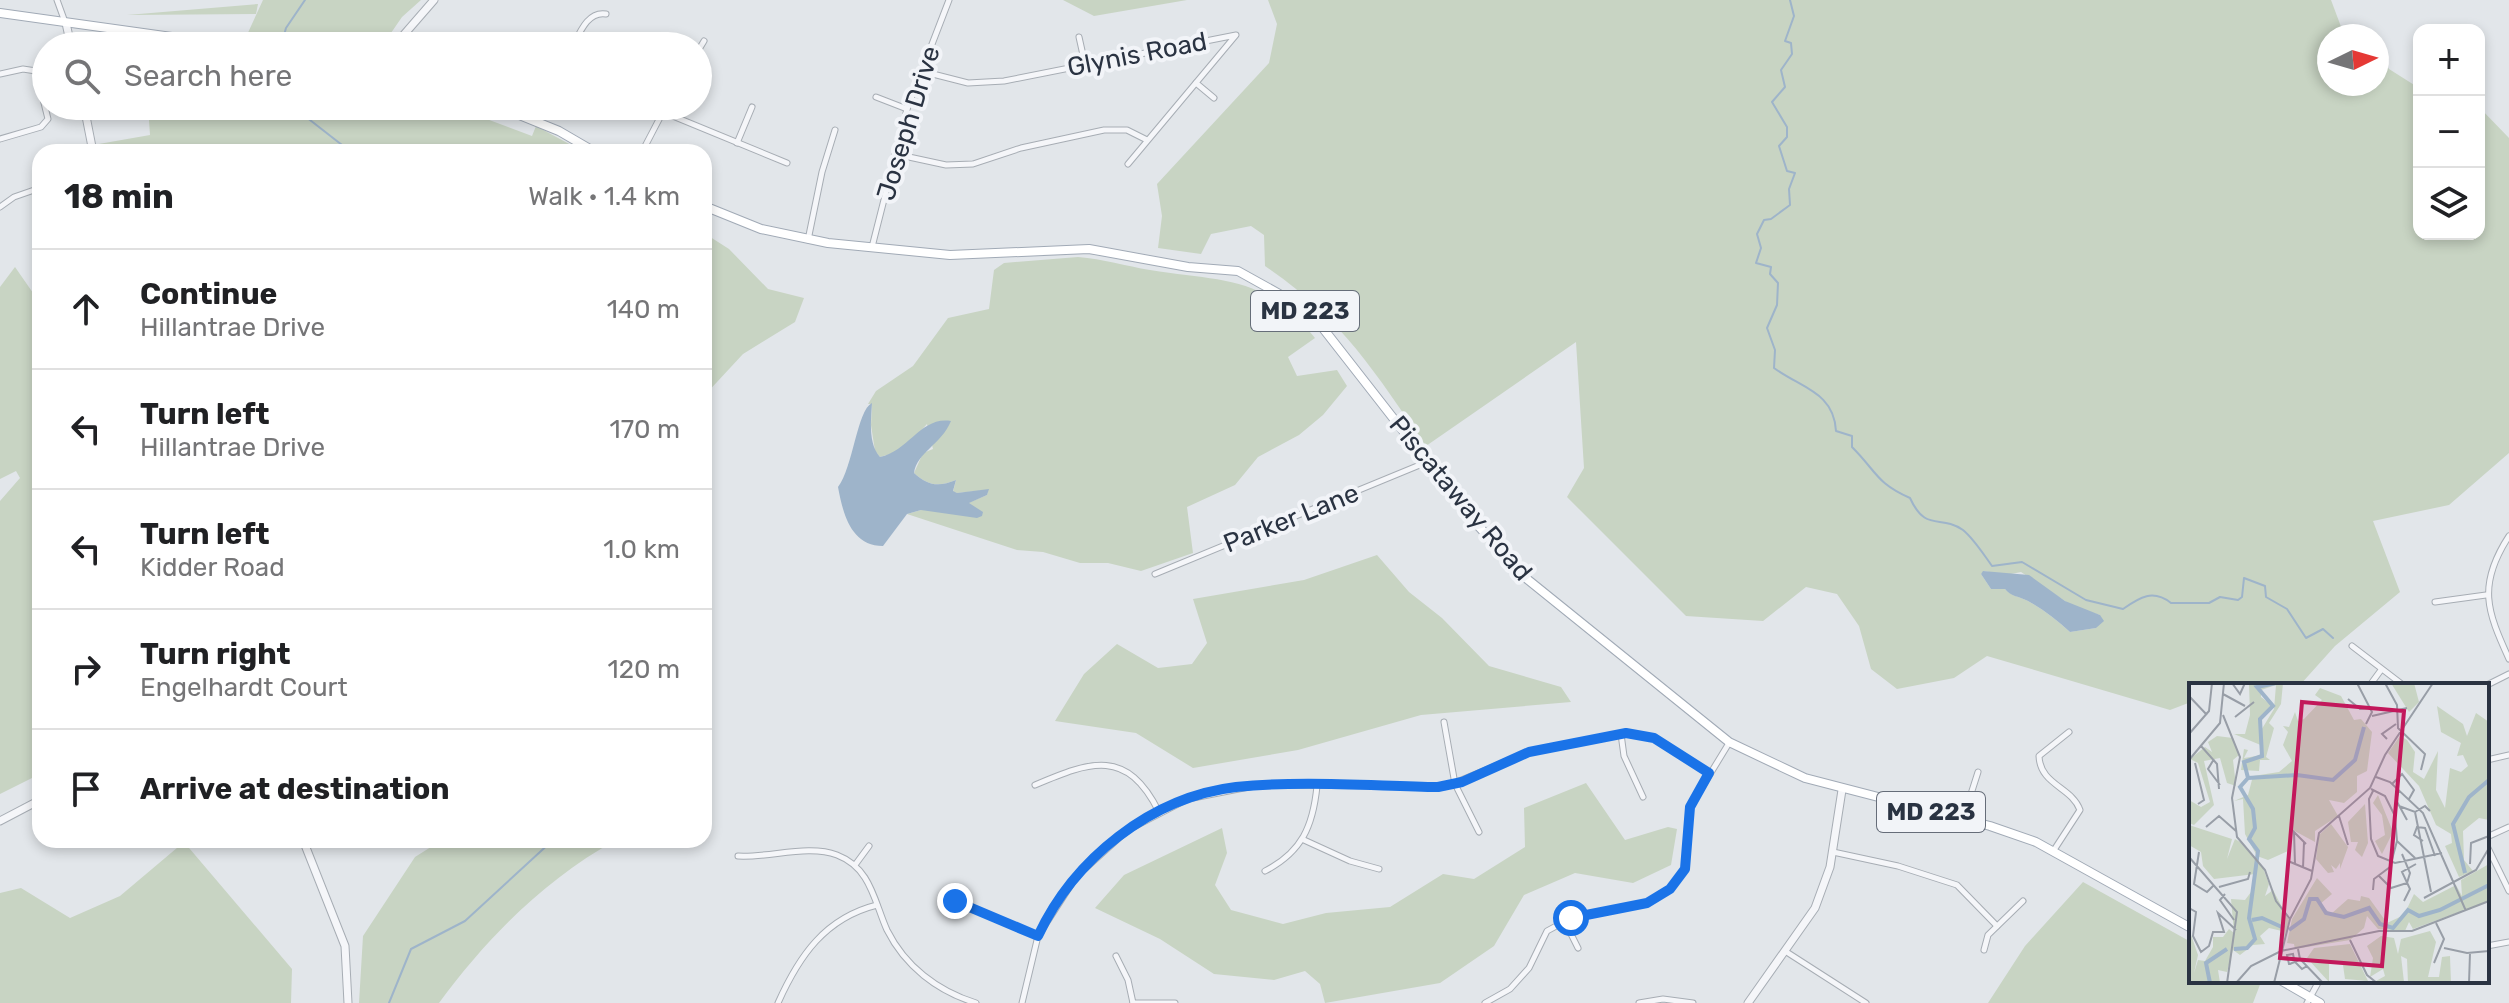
<!DOCTYPE html>
<html lang="en">
<head>
<meta charset="utf-8">
<style>
	:root { --surface:#fff; --page:#f6f6f6; --text:#202124; --muted:#757577; --line:#e0e0e0 }
	body { margin:0; font-family:Rubik,sans-serif; background:var(--page); color:var(--text) }
	.controls { position:absolute; right:24px; top:24px; display:grid; overflow:hidden; border-radius:16px; box-shadow:0 4px 12px #0003 }
	.controls button { width:72px; height:72px; display:grid; place-items:center; padding:0; border:0; border-bottom:2px solid var(--line); background:var(--surface); color:var(--text); font:40px sans-serif }
	.compass { position:absolute; left:2317px; top:24px; width:72px; height:72px; border-radius:50%; background:var(--surface); box-shadow:0 4px 12px #0003; rotate:85deg }
	.stop { position:absolute; width:24px; height:24px; margin:-18px; border:6px solid #1a73e8; border-radius:50%; background:#fff }
	.stop.end { background:#1a73e8; border-color:#fff; box-shadow:0 2px 8px #0008 }
	.list { margin:0; padding:0; list-style:none }
	h2 { display:flex; justify-content:space-between; align-items:center; height:104px; margin:0; padding:0 32px; font-size:34px }
	h2 small { font-size:26px; font-weight:400; color:var(--muted) }
	.list li { display:grid; grid-template-columns:52px 1fr auto; gap:24px; align-items:center; box-sizing:border-box; height:120px; padding:0 32px; border-top:2px solid var(--line) }
	.list b { display:block; font-size:30px; white-space:nowrap }
	.list p { margin:0; font-size:26px; white-space:nowrap; color:var(--muted) }
	.list em { font-size:26px; font-style:normal; color:var(--muted) }
	.icon { flex:none; width:44px; height:44px; fill:none; stroke:currentColor; stroke-width:2; stroke-linecap:round; stroke-linejoin:round }
	.map { position:relative; flex:none; width:2509px; height:1003px; overflow:hidden }
	.search { position:absolute; background:var(--surface); box-shadow:0 4px 12px #0003; left:32px; top:32px; width:680px; height:88px; display:flex; align-items:center; gap:20px; box-sizing:border-box; padding:0 28px; border-radius:44px; color:var(--muted); font-size:30px }
	.panel { position:absolute; background:var(--surface); box-shadow:0 4px 12px #0003; left:32px; top:144px; width:680px; height:704px; border-radius:24px }
	.map>svg:first-child { display:block }
	.green { fill:#c8d4c3; fill-rule:evenodd }
	.water { fill:#9eb4ca }
	.lines { fill:none; stroke-linecap:round; stroke-linejoin:round }
	.stream { stroke:#9eb4ca; stroke-width:2 }
	.minor-casing { stroke:#a7adb4; stroke-width:7 }
	.tertiary-casing { stroke:#a7adb4; stroke-width:9 }
	.primary-casing { stroke:#a1aab6; stroke-width:10 }
	.minor { stroke:#f5f6f9; stroke-width:5 }
	.tertiary { stroke:#f5f6f9; stroke-width:7 }
	.primary { stroke:#fff; stroke-width:8 }
	.route { stroke:#1a73e8; stroke-width:10 }
	.labels { text-anchor:middle; stroke-width:8; stroke-linejoin:round; paint-order:stroke }
	.shield { fill:#f2f4f8; stroke:#666d79; stroke-width:2 }
	.shield-label { font-size:24px; font-weight:bold; fill:#2a3342 }
	.street-label { font-size:26px; fill:#2a3342; stroke:#f2f4f8 }
	.inset-river { fill:none; stroke:#9eb4ca; stroke-width:4 }
	.inset-road { fill:none; stroke:#989ea7; stroke-width:2 }
	.view { fill:#c2185b; fill-opacity:0.15; stroke:#c2185b; stroke-width:4 }
	.inset-edge { fill:none; stroke:#2a3342; stroke-width:4 }
</style>
</head>
<body>
<div class="map">
<svg width="2509" height="1003" viewBox="0 0 2509 1003">
	<rect width="100%" height="100%" fill="#e2e6ea"/>
	<g class="green">
		<path d="M263 0H421L402 17 382 46H298L246 37Z"/>
		<path d="M1063 0H1187L1094 16Z"/>
		<path d="M1268 0H2331L2343 32 2351 36H2329V84H2377V49L2389 69 2419 88V234H2479V107L2509 138V453L2449 505 2373 521 2400 592 2335 646 2300 685H2191V702L2170 710 1987 656 1954 678 1897 689 1871 669 1859 626 1837 594 1806 587 1763 621 1686 616 1567 497 1584 468 1576 342 1426 446C1374 371 1342 318 1265 266L1264 235 1251 226 1211 234 1201 254 1158 248 1162 216 1157 184 1269 63 1277 24ZM1984 571 2006 575 2021 572 2074 607 2100 615 2096 628 2070 632C2057 620 2043 609 2028 601 2019 596 2012 597 2005 589H1991L1981 574Z"/>
		<path d="M258 4 256 14 127 15Z"/>
		<path d="M148 106H452L532 136 536 126 584 152H94L93 145 150 135Z"/>
		<path d="M704 233 729 249 768 289 804 298 795 322 743 354 704 396Z"/>
		<path d="M1078 257C1103 259 1126 266 1150 270 1223 282 1263 274 1315 338L1288 357 1297 376 1337 370 1347 386 1323 415 1299 435 1258 457 1235 485 1187 507 1193 553 1141 571 1108 563H1080L1043 552 1017 550 907 514 921 510 975 509 968 503 987 495 988 490 957 493 953 492 956 480C939 487 928 486 914 473L923 453 933 449 927 424C913 440 900 453 880 457L875 451 871 425 872 404H868L876 391 913 366 948 318 989 309 994 270 1004 263Z"/>
		<path d="M15 267 40 303V774L0 794V501L20 478 16 471 0 479V287Z"/>
		<path d="M1377 555 1409 592 1442 618 1489 666 1561 687 1571 702 1421 715 1298 750 1193 768 1136 733 1055 721 1084 674 1117 644 1158 668 1192 664 1207 643 1193 599 1304 580Z"/>
		<path d="M1586 783 1625 840 1668 827 1677 829 1671 865 1633 883 1575 873 1524 895 1494 946 1440 983 1325 1003 1320 984 1305 971 1274 980 1214 974 1160 939 1095 908 1124 875 1222 828 1227 853 1215 885 1231 910 1283 924 1326 913 1390 907 1443 874 1474 879 1525 847 1524 808Z"/>
		<path d="M442 840H616C544 880 487 938 439 1003H359L363 936 415 857Z"/>
		<path d="M184 842 292 969 291 1003H0V893L21 888 70 918 120 896Z"/>
		<path d="M2083 882 2191 942V981L2261 982 2253 1003H1988L2025 946Z"/>
	</g>
	<g class="water">
		<path d="M872 403C871 420 868 444 880 457 909 451 921 416 951 421 941 445 917 452 914 473 928 486 939 487 956 480L953 491 957 493 989 489 987 495 969 503 983 512 982 516 977 518 921 510 907 514 883 546C851 546 843 514 838 487 853 468 857 410 872 403Z"/>
		<path d="M1983 571 2029 575 2065 601 2100 615 2104 621 2096 628 2070 632C2057 620 2043 609 2028 601 2019 596 2011 597 2005 589H1991L1981 574Z"/>
	</g>
	<g class="lines">
		<g class="stream">
			<path d="M1790 0 1794 16 1785 41 1791 43 1792 54 1781 70 1785 87 1772 102 1787 127V137L1779 146 1787 171 1795 173 1789 189 1790 205 1771 219 1764 220 1757 234 1761 248 1756 263 1771 267 1770 274 1778 283 1777 305 1767 328 1775 350 1774 368C1801 388 1834 392 1836 431L1852 436V447C1877 472 1876 483 1910 498 1926 533 1940 514 1963 530 1974 539 1984 555 1992 566L2022 562 2086 600 2123 609C2140 597 2153 589 2171 603H2209L2220 597 2238 600 2242 597 2244 578 2265 586 2266 597 2287 609 2306 638 2323 629 2333 638"/>
			<path d="M281 46 286 28 305 0"/>
			<path d="M292 106 351 152"/>
			<path d="M389 1003 411 949 465 921 553 840"/>
		</g>
		<defs>
			<g id="minor">
				<path d="M57 0 65 22"/>
				<path d="M1079 37 1085 64"/>
				<path d="M573 46C580 32 588 11 606 14"/>
				<path d="M698 51 704 41"/>
				<path d="M921 71 968 83 1004 81 1236 35 1128 164"/>
				<path d="M0 74 23 69 36 71 48 119 41 127 0 139"/>
				<path d="M1196 83 1214 98"/>
				<path d="M876 97 907 109"/>
				<path d="M663 112 787 163"/>
				<path d="M539 122 543 106"/>
				<path d="M737 143 752 107"/>
				<path d="M642 152 666 106"/>
				<path d="M895 154 946 165 973 164 1021 148 1104 130H1127L1147 140"/>
				<path d="M0 207 14 197 40 188"/>
				<path d="M808 240 822 172 835 130"/>
				<path d="M872 247 907 109 949 0"/>
				<path d="M2509 536C2477 585 2487 611 2509 659"/>
				<path d="M1155 574 1427 462"/>
				<path d="M2435 602 2486 595"/>
				<path d="M2352 646 2403 685"/>
				<path d="M2370 685 2381 670"/>
				<path d="M2487 685 2509 674"/>
				<path d="M1444 722 1455 784 1479 832"/>
				<path d="M1621 734 1624 756 1643 797"/>
				<path d="M2487 760 2509 755"/>
				<path d="M1035 785C1091 761 1127 748 1159 812"/>
				<path d="M1963 819 1978 772"/>
				<path d="M2487 837 2509 827"/>
				<path d="M1304 840 1350 861 1379 869"/>
				<path d="M2487 846 2509 891"/>
				<path d="M2054 850 2080 810C2072 787 2040 785 2039 756L2069 732"/>
				<path d="M1833 852 1898 866 1957 885 1997 926"/>
				<path d="M738 856C770 858 808 844 837 855 871 868 874 901 887 930 905 966 937 991 976 1003"/>
				<path d="M855 865 869 846"/>
				<path d="M1265 871C1302 852 1313 826 1317 786"/>
				<path d="M955 901 1038 936"/>
				<path d="M1565 922 1578 948"/>
				<path d="M2487 946 2509 942"/>
				<path d="M1984 950 1988 935 2023 901"/>
				<path d="M1785 951 1866 1003"/>
				<path d="M1116 956 1128 980 1133 1003"/>
				<path d="M778 1003C799 956 825 918 877 905"/>
				<path d="M1022 1003 1038 936 1076 877 1128 830 1188 799 1259 785 1447 786 1529 752 1626 733 1654 738 1709 773"/>
				<path d="M1133 1003H1175"/>
				<path d="M1485 1003 1510 989 1529 968 1547 931 1571 918 1647 903 1670 889 1685 869 1690 807 1729 743"/>
				<path d="M1639 1003 1663 999 1693 1003"/>
				<path d="M2307 1003 2319 981"/>
			</g>
			<g id="tertiary">
				<path d="M66 23 71 46"/>
				<path d="M394 46 434 0"/>
				<path d="M84 106 93 152"/>
				<path d="M0 821 40 800"/>
				<path d="M303 840 345 946 348 1003"/>
				<path d="M1748 1003 1815 908 1830 867 1842 790"/>
			</g>
			<g id="primary">
				<path d="M0 13 236 46"/>
				<path d="M497 106 559 131 595 152"/>
				<path d="M704 206 761 229 828 243 950 255 1089 249 1188 267 1238 271 1283 296 1322 327 1472 519 1527 579 1729 742 1805 778 1990 826 2036 842 2191 928"/>
				<path d="M2282 981 2320 1003"/>
			</g>
		</defs>
		<use href="#minor" class="minor-casing"/>
		<use href="#tertiary" class="tertiary-casing"/>
		<use href="#primary" class="primary-casing"/>
		<use href="#minor" class="minor"/>
		<use href="#tertiary" class="tertiary"/>
		<use href="#primary" class="primary"/>
	</g>
	<g class="lines">
		<path class="route" d="M955 901 1038 936C1074 859 1151 797 1236 787 1302 780 1372 786 1438 787L1462 782 1529 752 1626 733 1654 738 1709 773 1690 807 1685 869 1670 889 1647 903 1571 918"/>
	</g>
	<g class="labels">
		<g class="shield">
			<rect x="1251" y="291" width="108" height="40" rx="6"/>
			<rect x="1877" y="792" width="108" height="40" rx="6"/>
		</g>
		<g class="shield-label">
			<text x="1305" y="319">MD 223</text>
			<text x="1931" y="820">MD 223</text>
		</g>
		<g class="street-label">
			<text transform="translate(1137 54) rotate(-11)" y="9">Glynis Road</text>
			<text transform="translate(908 123) rotate(-73)" y="9">Joseph Drive</text>
			<text transform="translate(1461 498) rotate(50)" y="9">Piscataway Road</text>
			<text transform="translate(1291 518) rotate(-22)" y="9">Parker Lane</text>
		</g>
	</g>
	<g transform="translate(2189 683)">
		<rect width="300" height="300" fill="#e2e6ea"/>
		<path d="M94 0 92 21 80 40 85 45 77 74 81 77H71L70 88 52 87 55 66 59 67 55 75 74 72V63L45 51H56L61 32 60 1ZM87 2 85 26 71 49 72 34 84 23 72 14V7ZM202 0H225L230 19 220 29ZM131 5 152 13 165 37 172 36 183 49 178 88 168 93V109L155 120 140 117 149 133 126 148V159L102 146 99 168 79 177 68 173 56 151 54 116 45 118 59 112 64 93 90 89 103 78 94 62 99 49 94 43 100 44 106 29 109 38 115 36 133 17 126 12ZM248 23 274 41 278 53 287 30 300 39V137L290 135 274 148 275 177 284 188 270 194 256 163 263 160 262 151 247 142 230 103 199 70 211 53 218 57 226 69 224 89 235 96 249 68 247 107 256 125 261 85 272 89 279 83 274 72 268 73 272 60 252 49ZM28 53 44 55 50 72 44 77 47 103 38 100 31 75 15 78 25 122 5 142 0 140V117L12 124 21 119 9 80 1 76 16 64 23 69 19 59ZM189 112 204 149 193 171 186 158 196 152 193 132 184 120ZM176 121 179 160 173 174 166 167 169 159H162L159 139ZM142 141 159 164 151 186V180L147 186 142 182 145 189 139 190 127 176 130 152ZM0 142 43 156 38 176 46 156 51 159 74 185 80 201 76 213 84 207 100 237 93 262V248L80 245 71 253 76 261 64 262 51 272 44 267 38 289 29 287 31 300H0V246L9 272 5 290 9 277 16 278 24 264V254H34L40 246 45 250 42 216 56 217 65 205 66 191 25 196 14 183 12 169 0 162ZM300 181V218L224 246 220 239 216 248 189 246 178 233 175 245 161 257 106 266 105 261 98 260 103 236 128 195 143 211 131 221 142 231 159 216 171 218 172 213 180 215 198 240 215 232 225 211 234 219 267 202 273 213 272 197ZM241 248 247 259 239 294H250L253 274 261 273 262 300H219L218 276 212 273 215 299 187 298 196 293 194 286 181 294 184 275 178 263 192 253 205 255 209 271 212 256ZM161 261 179 298 156 296 154 282 140 277V299L118 275 125 265Z" fill="#c8d4c3" fill-rule="evenodd"/>
		<path class="inset-river" d="M59 95 108 92 144 97 166 77 175 44M276 190 264 141 280 114 300 97M63 237 73 235 95 245M100 247 115 236 121 216H128L137 230 155 234 180 225 191 241 204 245 219 227 230 233 251 227 300 202M45 266 58 265 66 256 60 235 69 168 60 156 66 145 64 126 51 104 59 95 55 79 73 73 71 36 84 23 68 4 87 0M21 300 17 280 38 266"/>
		<path class="inset-road" d="M43 0 51 11 56 0M168 0 183 29 177 41M196 0 208 22 209 45 236 71 232 87M34 11 56 23M0 13 18 32M159 16 171 26 181 25M34 32 51 74 43 115 48 154 76 187 87 218 101 236M183 33 218 25M46 34 65 19M0 51 20 28 23 0M198 56 193 51 207 41M12 63 28 81 30 106M25 76 19 86 31 102M0 77 31 40 35 0M6 80 15 117 9 121M187 94 201 99 234 130 277 228M203 101 213 91 225 107 220 116M182 106 196 113 206 133 208 158 226 175M210 107 207 117 218 137M184 108 180 116 182 156 189 173 206 180 253 170M210 123 226 129 236 123 241 128M226 129 242 209M150 133 159 162M17 144 30 133 47 148M234 158 225 152 228 144 236 145 246 173M10 169 5 201 18 209 24 203M0 174 48 229 38 300M99 178 123 188M106 181 105 149 117 161M281 181 282 160 300 153M114 185 115 159M190 193 202 205 218 200 221 190 213 171M30 204 59 196 61 189M184 207 185 196 201 184 208 158M36 211 31 217 45 237M235 215 287 187 300 165M215 218 221 206 213 189 227 181M0 225 7 229 4 253 12 269 20 263 24 249H35L29 230 47 247M161 257 178 292 188 300M255 265 278 270 300 268M109 266 111 276 134 300M111 276 110 277 106 279 103 280 101 281H100L98 272 104 271 105 276 106 279 113 286 118 283M245 280 255 256 247 240M47 300 62 283 92 268 190 248H223L300 218M85 300 101 236 122 196 130 150 181 105 196 72 244 0M280 300 281 270"/>
		<path class="view" d="M113 19 215 28 193 283 91 275Z"/>
		<rect width="300" height="300" class="inset-edge"/>
	</g>
</svg>
<div class="controls">
<button>+</button>
<button>−</button>
<button><svg class="icon" aria-label="layers" viewBox="0 0 24 24"><path d="M12 4l9 5-9 5-9-5zM3 14l9 5 9-5"/></svg></button>
</div>
<svg class="compass" viewBox="-18 -18 36 36"><path d="M0-13l5 13h-10z" fill="#e53935"/><path d="M0 13l5-13h-10z" fill="#757577"/></svg>
<div class="stop" style="left:1571px;top:918px"></div>
<div class="stop end" style="left:955px;top:901px"></div>
<div class="search"><svg class="icon" aria-label="search" viewBox="0 0 24 24"><circle cx="10" cy="10" r="6"/><path d="M15 15l6 6"/></svg>Search here</div>
<section class="panel">
<h2>18 min<small>Walk · 1.4 km</small></h2>
<ul class="list">
<li><svg class="icon" aria-label="ahead" viewBox="0 0 24 24"><path d="M12 20V5M6 11l6-6 6 6"/></svg><div><b>Continue</b><p>Hillantrae Drive</p></div><em>140 m</em></li>
<li><svg class="icon" aria-label="left" viewBox="0 0 24 24"><path d="M17 20v-9H6M10 6l-5 5 5 5"/></svg><div><b>Turn left</b><p>Hillantrae Drive</p></div><em>170 m</em></li>
<li><svg class="icon" aria-label="left" viewBox="0 0 24 24"><path d="M17 20v-9H6M10 6l-5 5 5 5"/></svg><div><b>Turn left</b><p>Kidder Road</p></div><em>1.0 km</em></li>
<li><svg class="icon" aria-label="right" viewBox="0 0 24 24"><path d="M7 20v-9h11M14 6l5 5-5 5"/></svg><div><b>Turn right</b><p>Engelhardt Court</p></div><em>120 m</em></li>
<li><svg class="icon" aria-label="arrive" viewBox="0 0 24 24"><path d="M6 21V4h12l-3 4 3 4H6"/></svg><div><b>Arrive at destination</b></div></li>
</ul>
</section>
</div>
</body>
</html>
